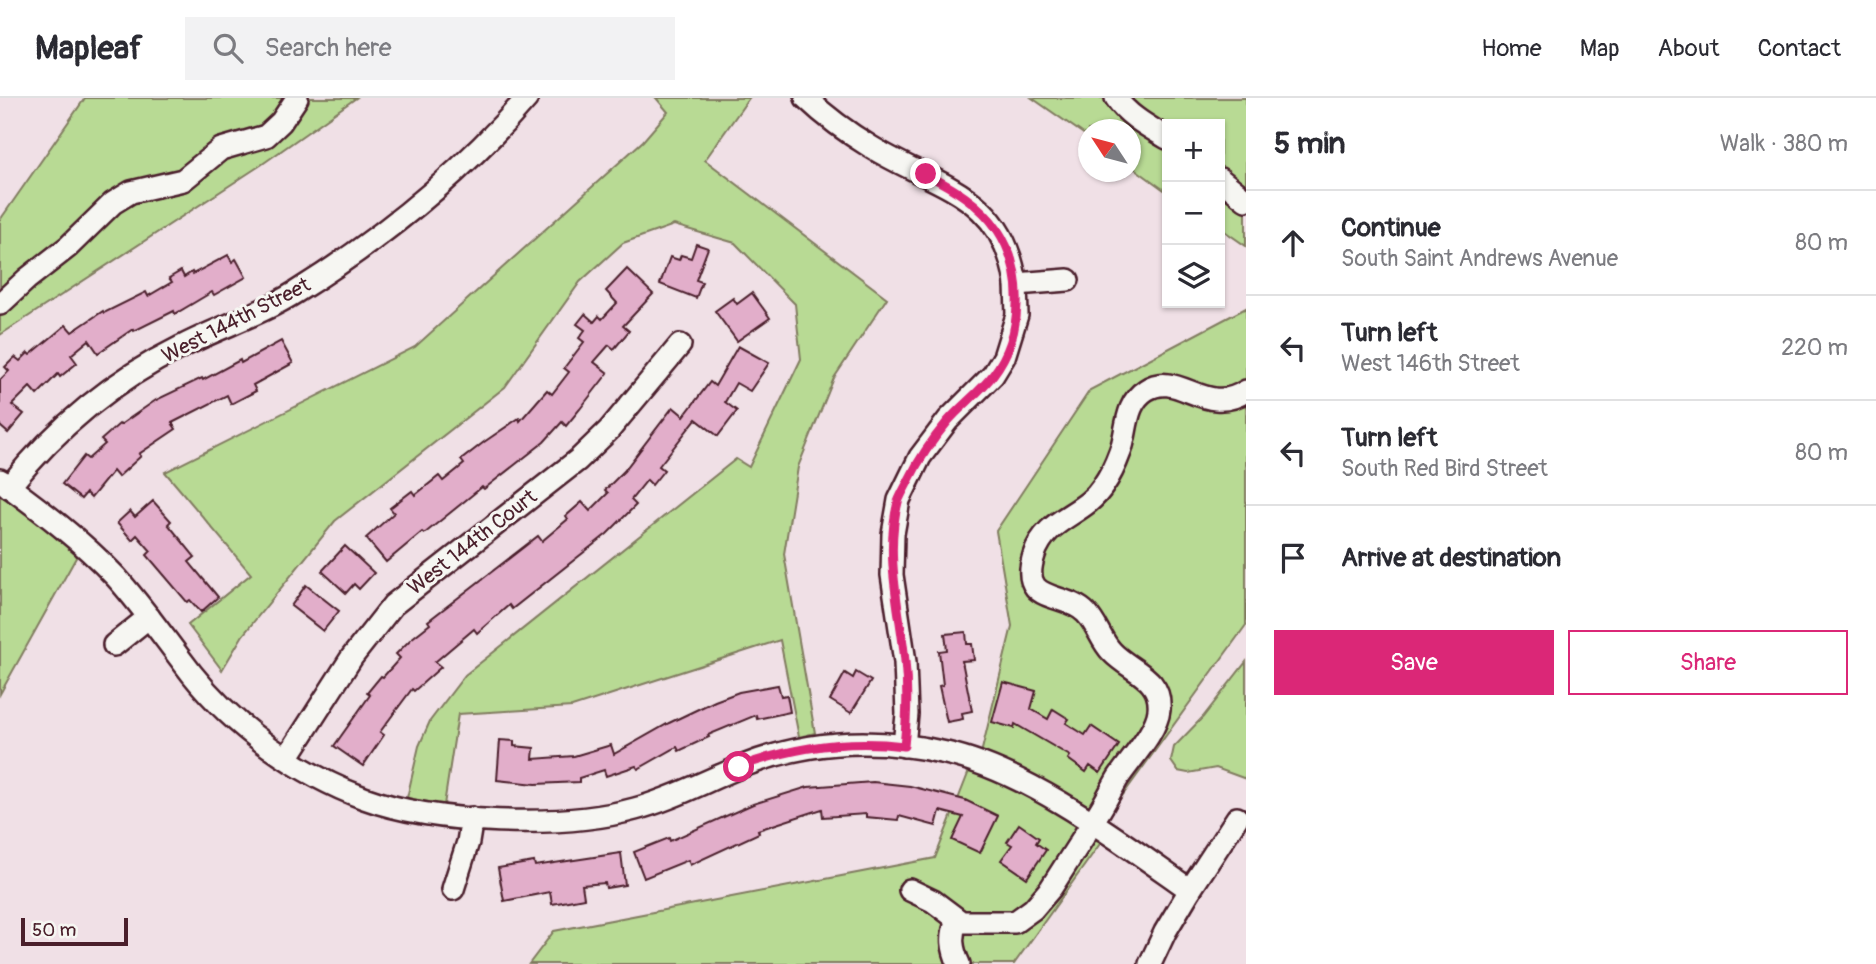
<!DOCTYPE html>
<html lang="en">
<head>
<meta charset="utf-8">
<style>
	:root { --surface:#fff; --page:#f2f2f3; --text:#2b2b33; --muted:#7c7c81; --line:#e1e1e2; --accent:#db2777 }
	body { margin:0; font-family:Pangolin,sans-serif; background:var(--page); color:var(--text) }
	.controls { position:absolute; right:21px; top:21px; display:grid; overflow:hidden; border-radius:0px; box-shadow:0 2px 5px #0004 }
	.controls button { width:63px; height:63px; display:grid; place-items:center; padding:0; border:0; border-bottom:2px solid var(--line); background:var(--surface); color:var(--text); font:35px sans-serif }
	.compass { position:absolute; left:1078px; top:21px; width:63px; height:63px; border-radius:50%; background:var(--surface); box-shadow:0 2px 5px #0004; rotate:306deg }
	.scale { position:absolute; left:21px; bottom:18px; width:107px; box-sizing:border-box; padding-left:7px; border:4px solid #4a1f2b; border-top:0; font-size:19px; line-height:24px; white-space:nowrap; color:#4a1f2b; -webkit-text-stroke:5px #f6f6f2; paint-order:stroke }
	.stop { position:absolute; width:21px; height:21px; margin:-16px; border:5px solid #db2777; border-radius:50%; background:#fff }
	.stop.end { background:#db2777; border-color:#fff; box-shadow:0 2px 7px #0008 }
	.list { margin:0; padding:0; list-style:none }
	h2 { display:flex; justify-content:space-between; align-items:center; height:91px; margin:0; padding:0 28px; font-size:30px }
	h2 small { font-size:23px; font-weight:400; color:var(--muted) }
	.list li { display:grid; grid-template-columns:46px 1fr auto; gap:21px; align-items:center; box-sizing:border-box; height:105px; padding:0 28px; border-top:2px solid var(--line) }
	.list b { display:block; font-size:26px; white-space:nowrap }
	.list p { margin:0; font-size:23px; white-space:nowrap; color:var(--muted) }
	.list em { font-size:23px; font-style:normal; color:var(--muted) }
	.actions { display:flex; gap:14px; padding:21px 28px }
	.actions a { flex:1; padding:16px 0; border:2px solid var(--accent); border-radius:0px; text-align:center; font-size:24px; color:var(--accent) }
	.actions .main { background:var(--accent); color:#fff }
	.icon { flex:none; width:38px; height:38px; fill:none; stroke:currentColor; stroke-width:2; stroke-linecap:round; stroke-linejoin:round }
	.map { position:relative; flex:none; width:1246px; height:866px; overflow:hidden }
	header { display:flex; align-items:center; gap:42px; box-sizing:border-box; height:98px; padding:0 35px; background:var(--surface); border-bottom:2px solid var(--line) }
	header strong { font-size:33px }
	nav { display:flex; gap:38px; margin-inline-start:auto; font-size:24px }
	.search { width:490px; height:63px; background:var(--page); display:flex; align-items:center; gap:18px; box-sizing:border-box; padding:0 24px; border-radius:0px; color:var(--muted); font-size:26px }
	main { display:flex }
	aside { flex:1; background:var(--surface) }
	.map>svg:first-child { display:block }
	.green { fill:#b8da94; stroke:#817c60; stroke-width:2 }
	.building { fill:#e2aeca; stroke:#4a1f2b; stroke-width:2 }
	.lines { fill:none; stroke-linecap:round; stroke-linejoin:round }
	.minor-casing { stroke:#4a1f2b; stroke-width:26 }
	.minor { stroke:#f6f6f2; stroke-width:21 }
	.route { stroke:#db2777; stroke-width:9 }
	.labels { text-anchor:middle; stroke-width:6; stroke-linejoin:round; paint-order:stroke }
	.street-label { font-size:21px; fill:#4a1f2b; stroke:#f6f6f2 }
</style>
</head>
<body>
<header>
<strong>Mapleaf</strong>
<div class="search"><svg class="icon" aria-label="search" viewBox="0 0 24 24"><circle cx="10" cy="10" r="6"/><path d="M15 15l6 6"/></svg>Search here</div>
<nav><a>Home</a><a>Map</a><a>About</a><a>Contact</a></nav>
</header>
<main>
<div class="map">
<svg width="1246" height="866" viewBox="0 0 1246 866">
	<rect width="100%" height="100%" fill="#f0e0e6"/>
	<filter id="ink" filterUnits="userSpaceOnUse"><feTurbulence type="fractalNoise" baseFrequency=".0143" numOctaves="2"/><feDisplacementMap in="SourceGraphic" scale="14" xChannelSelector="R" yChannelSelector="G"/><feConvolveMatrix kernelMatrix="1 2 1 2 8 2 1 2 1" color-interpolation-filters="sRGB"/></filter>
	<g filter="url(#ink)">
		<g class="green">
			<path d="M85 0H356L261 67 0 237V122Z"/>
			<path d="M656 0H749L705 62 887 200 834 280 798 369 784 456 815 635 799 639 780 542 572 609 458 616 444 707 407 700 419 648 430 623 465 577 736 361 749 369 801 261 795 206 735 145 674 127 623 145 580 184 505 289 335 423 243 537 222 572 188 527 251 476 165 374 415 249 643 43 668 14Z"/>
			<path d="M1032 0H1246V148L1220 130V26H1167V94L1131 68 1130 32H1088V39Z"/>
			<path d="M1246 210V527L1099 730 1107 736 1014 866H529L554 833 935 760 973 663 979 664 1012 528 996 433 1090 292Z"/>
			<path d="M0 383 83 447 0 596Z"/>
			<path d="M1246 564V681L1216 670 1188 675 1178 673 1171 663 1174 649 1203 619Z"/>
		</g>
		<g class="building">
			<path d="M696 146 708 150 696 182 702 184 696 200 660 186 670 159 679 162 681 157 691 160Z"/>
			<path d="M228 157 232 164 236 161 246 179 214 197 212 194 175 216 174 213 134 233 133 231 98 255 89 242 71 257 77 265 60 279 58 276 37 297 30 289 12 307 24 316 8 335 0 328V282L9 273 5 269 15 259 20 263 28 255 30 257 66 227 72 234 103 213 104 215 146 194 148 198 172 184 169 180 181 173 184 179 192 174 193 176Z"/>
			<path d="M627 171 653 196 623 228 629 233 614 251 609 247 594 264 608 275 580 311 566 328 562 324 544 344 484 391 482 389 424 436 422 434 386 464 366 440 394 415 390 410 412 393 415 397 439 378 443 383 464 366 461 362 484 344 519 320 520 323 547 292 552 296 569 274 564 270 584 244 579 240 585 232 577 226 585 216 594 224 599 218 602 221 617 205 606 193Z"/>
			<path d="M752 195 770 220 737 243 715 213 733 200 737 206Z"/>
			<path d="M281 243 293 265 253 287 256 293 231 306 227 297 172 325 176 331 139 356 141 358 118 379 113 373 91 400 86 395 81 401 62 386 84 358 88 361 105 346 101 342 119 326 120 327 156 302 202 280 203 282 240 262 241 265Z"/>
			<path d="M738 248 769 265 750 293 736 285 725 304 737 313 718 338 696 321 659 368 664 372 652 387 647 382 631 402 636 407 607 436 512 511 509 507 477 535 474 531 435 564 441 569 414 593 412 591 380 634 384 637 363 668 334 648 370 597 367 595 381 578 383 579 400 560 396 556 411 541 430 526 428 523 538 438 542 443 568 421 566 418 582 404 590 413 608 395 605 392 624 373 673 309 684 318 710 284 715 288Z"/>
			<path d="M153 403 171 423 168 426 195 459 189 464 218 499 201 514 190 502 187 504 147 457 151 453 137 437 132 442 117 425 130 413 135 419Z"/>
			<path d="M345 448 374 475 359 491 354 486 346 495 322 473Z"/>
			<path d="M306 487 339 513 323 533 291 508Z"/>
			<path d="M966 534 967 546H972L974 562 962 563 972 613 962 615 963 621 947 624 939 588 943 587 939 553 947 552 945 536Z"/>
			<path d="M856 574 871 583 851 615 830 602 845 575 853 580Z"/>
			<path d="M1003 584 1036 593 1031 611 1048 621 1053 611 1069 621 1066 625 1085 637 1091 628 1119 647 1100 675 1090 668 1086 674 1068 661 1070 658 1015 626 1014 630 992 624Z"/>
			<path d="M778 587 781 598 787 597 790 614 757 621 756 617 708 637 709 639 679 653 677 649 638 671 636 668 606 678 604 672 579 680V684L536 686 497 682 500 642 514 643V648L534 650 533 661 574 658 611 647 614 656 669 625 715 603 739 594Z"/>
			<path d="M873 684 910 688 965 702 998 718 980 755 952 742 963 719 940 713 936 728 899 718 898 722 866 719V716L823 719 822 711 758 732 759 735 690 767 688 762 644 780 634 754 669 740 670 743 753 706 808 689Z"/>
			<path d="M1019 726 1039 740 1036 745 1046 752 1027 780 1001 762 1012 747 1007 744Z"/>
			<path d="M621 755 625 787 606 790 605 785 582 787 584 800 552 806 550 794 504 803 498 770 534 764 535 768Z"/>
		</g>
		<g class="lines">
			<defs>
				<g id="minor">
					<path d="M806 0C825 18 848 35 871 49 936 89 1003 94 1016 186"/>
					<path d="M1116 0C1128 18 1149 29 1167 40"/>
					<path d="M1220 81 1246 102"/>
					<path d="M0 206 27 181 68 149 113 105 131 94 183 82 221 51 266 38 281 24 297 0"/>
					<path d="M0 382C41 412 81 442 116 479 144 510 167 544 192 576 235 630 299 676 364 700 435 726 562 731 635 711 673 701 707 682 743 668 809 642 878 639 946 655 1028 673 1122 744 1190 792L1165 834 1150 866"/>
					<path d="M9 389C55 331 114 282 181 249 219 229 260 217 296 194 381 141 461 76 527 0"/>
					<path d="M114 547 149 519"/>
					<path d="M904 648 907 616 905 564 892 477 893 436 899 402 920 359 948 322 993 277 1004 259 1017 217 1016 186 1068 182"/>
					<path d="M287 660 352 559 393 507 578 362 609 332 680 247"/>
					<path d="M1097 717C1105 705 1111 692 1118 680 1130 662 1157 633 1159 612 1162 579 1131 574 1112 554 1101 543 1097 526 1086 515 1065 493 1018 507 1034 457 1046 419 1084 418 1103 388 1110 378 1116 365 1120 354 1128 334 1124 306 1146 292 1178 271 1205 320 1246 293"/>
					<path d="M453 791 468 744 472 720"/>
					<path d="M910 792 933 803 961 824H1015L1033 811 1051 790 1086 735"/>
					<path d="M1190 792 1237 720"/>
					<path d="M957 823C950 838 952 851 959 866"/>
				</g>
			</defs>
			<use href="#minor" class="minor-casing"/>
			<use href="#minor" class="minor"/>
		</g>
	</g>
	<g class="lines" filter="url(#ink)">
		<path class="route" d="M739 669C793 649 847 641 904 648 907 620 908 591 905 563 900 510 884 458 898 404 901 396 906 388 910 380 920 359 933 341 948 323 962 307 980 294 993 277 1024 237 1025 173 997 131 980 106 953 90 926 76"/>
	</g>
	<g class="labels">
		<g class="street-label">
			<text transform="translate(236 222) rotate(-27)" y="7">West 144th Street</text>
			<text transform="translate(472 444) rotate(-38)" y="7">West 144th Court</text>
		</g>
	</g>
</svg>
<div class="controls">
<button>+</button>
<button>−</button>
<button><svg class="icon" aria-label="layers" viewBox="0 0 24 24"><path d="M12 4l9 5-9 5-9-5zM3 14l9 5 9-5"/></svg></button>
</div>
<svg class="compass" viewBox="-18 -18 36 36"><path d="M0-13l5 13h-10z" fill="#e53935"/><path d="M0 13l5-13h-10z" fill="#7c7c81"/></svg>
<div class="scale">50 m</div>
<div class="stop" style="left:739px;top:669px"></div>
<div class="stop end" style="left:926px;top:76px"></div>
</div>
<aside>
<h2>5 min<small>Walk · 380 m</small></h2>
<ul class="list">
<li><svg class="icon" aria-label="ahead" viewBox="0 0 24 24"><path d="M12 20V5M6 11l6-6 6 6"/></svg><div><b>Continue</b><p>South Saint Andrews Avenue</p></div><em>80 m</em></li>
<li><svg class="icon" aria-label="left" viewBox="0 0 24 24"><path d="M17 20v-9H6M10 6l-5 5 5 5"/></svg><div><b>Turn left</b><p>West 146th Street</p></div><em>220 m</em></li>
<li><svg class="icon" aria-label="left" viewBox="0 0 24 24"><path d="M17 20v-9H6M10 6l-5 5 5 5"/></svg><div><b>Turn left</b><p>South Red Bird Street</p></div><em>80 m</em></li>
<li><svg class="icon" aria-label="arrive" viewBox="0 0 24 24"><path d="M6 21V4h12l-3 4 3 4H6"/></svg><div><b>Arrive at destination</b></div></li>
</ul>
<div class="actions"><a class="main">Save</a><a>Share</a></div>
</aside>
</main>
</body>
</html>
